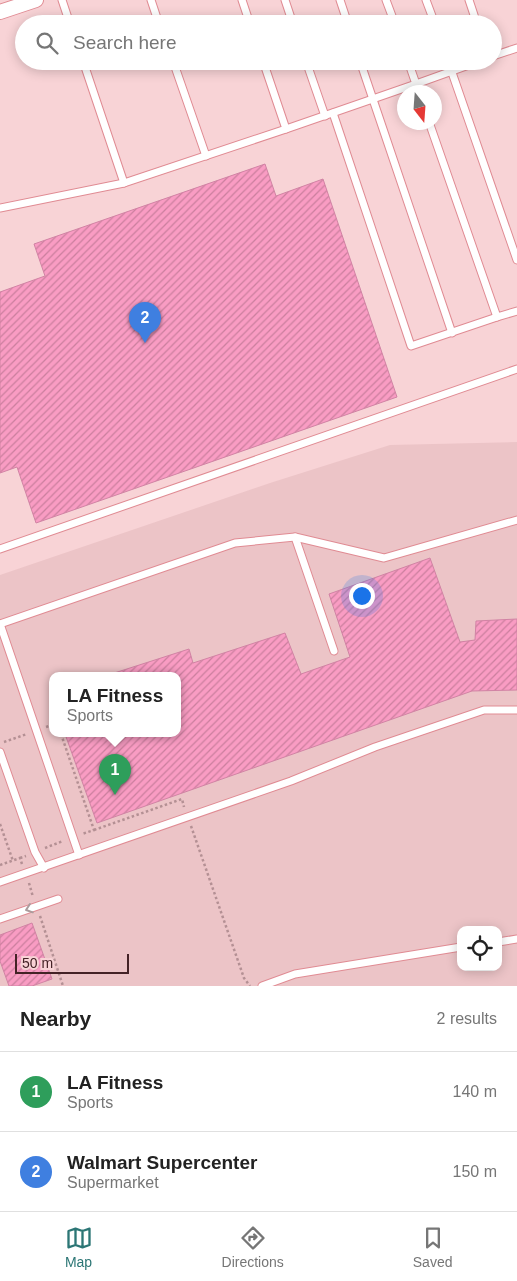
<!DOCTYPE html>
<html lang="en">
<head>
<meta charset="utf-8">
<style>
	:root { --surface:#fff; --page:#f2f2f2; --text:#222; --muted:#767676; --line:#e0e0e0; --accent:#2c7675 }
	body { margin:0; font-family:Helvetica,sans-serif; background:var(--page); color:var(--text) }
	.controls { position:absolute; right:15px; bottom:15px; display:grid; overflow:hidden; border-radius:10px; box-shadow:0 2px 12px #0003 }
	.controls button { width:45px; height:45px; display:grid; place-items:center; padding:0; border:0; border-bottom:1px solid var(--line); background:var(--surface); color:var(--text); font:25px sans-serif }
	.compass { position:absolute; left:397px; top:85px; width:45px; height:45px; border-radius:50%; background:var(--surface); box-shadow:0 2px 12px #0003; rotate:163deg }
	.scale { position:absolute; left:15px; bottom:12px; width:114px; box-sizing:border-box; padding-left:5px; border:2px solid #442226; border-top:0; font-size:14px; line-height:18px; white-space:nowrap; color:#442226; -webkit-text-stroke:4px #f8d3d6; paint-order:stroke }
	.you { position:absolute; left:361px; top:595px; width:18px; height:18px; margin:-12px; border:4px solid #fff; border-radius:50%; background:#1a73e8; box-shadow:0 0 0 8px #1a73e833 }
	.badge { display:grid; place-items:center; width:32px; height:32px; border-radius:50%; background:var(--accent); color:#fff; font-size:16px; font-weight:700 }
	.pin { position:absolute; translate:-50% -41px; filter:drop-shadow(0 1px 2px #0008) }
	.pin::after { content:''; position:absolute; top:26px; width:18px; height:15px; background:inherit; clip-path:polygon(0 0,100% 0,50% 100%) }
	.popup { position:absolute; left:49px; top:672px; width:132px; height:65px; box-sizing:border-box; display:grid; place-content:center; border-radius:10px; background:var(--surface); filter:drop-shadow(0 1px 4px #0005); font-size:16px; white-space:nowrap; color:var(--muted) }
	.popup b { font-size:19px; color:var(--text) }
	.popup::after { content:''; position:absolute; left:50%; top:100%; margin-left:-10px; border:10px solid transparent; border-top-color:var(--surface) }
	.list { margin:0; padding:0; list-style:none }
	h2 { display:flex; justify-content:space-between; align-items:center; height:65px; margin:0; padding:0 20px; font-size:21px }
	h2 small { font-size:16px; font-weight:400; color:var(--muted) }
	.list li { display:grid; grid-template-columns:32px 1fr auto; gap:15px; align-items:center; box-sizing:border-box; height:80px; padding:0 20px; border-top:1px solid var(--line) }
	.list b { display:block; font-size:19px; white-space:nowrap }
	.list p { margin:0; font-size:16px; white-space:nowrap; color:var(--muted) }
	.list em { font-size:16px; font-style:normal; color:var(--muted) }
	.icon { flex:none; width:28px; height:28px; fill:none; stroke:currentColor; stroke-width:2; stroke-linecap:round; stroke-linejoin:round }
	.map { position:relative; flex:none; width:517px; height:986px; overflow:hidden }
	.search { position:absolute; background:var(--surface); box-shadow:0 2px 12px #0003; left:15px; right:15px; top:15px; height:55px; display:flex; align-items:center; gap:12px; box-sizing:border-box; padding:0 18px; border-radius:28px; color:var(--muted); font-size:19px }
	.sheet { height:225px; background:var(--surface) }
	nav { display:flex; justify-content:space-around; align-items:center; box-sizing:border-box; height:70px; border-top:1px solid var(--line); background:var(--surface); font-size:14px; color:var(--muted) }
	nav a { display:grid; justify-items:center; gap:2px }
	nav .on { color:var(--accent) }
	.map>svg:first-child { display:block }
	.built { fill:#ecc4c7; fill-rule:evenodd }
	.building { fill:url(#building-hatch); stroke:#d183a4 }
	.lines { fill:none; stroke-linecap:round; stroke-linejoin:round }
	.lane-casing { stroke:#e08b93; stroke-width:9 }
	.street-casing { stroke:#e08b93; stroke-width:16 }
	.path { stroke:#b49094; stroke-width:2.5; stroke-dasharray:2.5 2.5; stroke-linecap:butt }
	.lane { stroke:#fff; stroke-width:7 }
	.street { stroke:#fff; stroke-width:14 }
	.oneway { stroke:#ab9c9d }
</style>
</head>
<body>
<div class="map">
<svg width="517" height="986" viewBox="0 0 517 986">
	<defs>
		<pattern id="building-hatch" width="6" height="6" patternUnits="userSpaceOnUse" patternTransform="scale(1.25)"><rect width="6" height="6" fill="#f99cc3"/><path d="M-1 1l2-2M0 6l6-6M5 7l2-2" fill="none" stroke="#cb7f9e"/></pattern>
	</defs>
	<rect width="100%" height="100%" fill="#f8d3d6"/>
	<path class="built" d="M517 442V986H0V575L270 483 390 445ZM52 676H178V734H52ZM461 930H498V967H461Z"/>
	<g class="building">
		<path d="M265 164 276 196 323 179 397 397 36 523 17 467 0 473V292L45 276 34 244Z"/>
		<path d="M430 558 460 642 475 640 476 621 517 619V690L472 691 97 823 65 734H178V676H105L189 649 193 663 285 633 301 674 350 657 329 594Z"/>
		<path d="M32 923 52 979 32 986H9L0 961V935Z"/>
	</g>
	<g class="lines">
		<defs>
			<g id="lane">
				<path d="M62 0 70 24"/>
				<path d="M151 0 159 24"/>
				<path d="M242 0 250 24"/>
				<path d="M285 0 293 24"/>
				<path d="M340 0 348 24"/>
				<path d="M386 0 395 24"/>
				<path d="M426 0 435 24"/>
				<path d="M469 0 477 24"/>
				<path d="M493 56 517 48"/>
				<path d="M83 61 124 183"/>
				<path d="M173 61 206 156"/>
				<path d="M306 61 325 116"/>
				<path d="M360 61 452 333"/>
				<path d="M448 61 517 260"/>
				<path d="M419 92 416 84 480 61"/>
				<path d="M333 113 411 346 497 317"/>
				<path d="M429 122 497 317 517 311"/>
				<path d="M286 129 416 84 408 61"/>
				<path d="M0 208 124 183 286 129 263 61"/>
				<path d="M295 537 334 651"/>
				<path d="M0 549 517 369"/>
				<path d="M0 624 235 543 295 537 384 558 517 520"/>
				<path d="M0 624 79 855"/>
				<path d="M0 752 35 852 44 868"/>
				<path d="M0 882 291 781 375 747 484 710H517"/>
				<path d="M0 919 58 899"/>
				<path d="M498 942 517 939"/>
				<path d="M262 986 295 974 461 947"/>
			</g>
			<path id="street" d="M0 12 36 0"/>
		</defs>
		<use href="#lane" class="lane-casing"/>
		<use href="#street" class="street-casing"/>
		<g class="path">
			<path d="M46 727 52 725"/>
			<path d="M61 734 94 830 82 834"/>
			<path d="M4 742 27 734"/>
			<path d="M0 824 13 861"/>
			<path d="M191 826 244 978 250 986"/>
			<path d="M94 830 182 799 184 807"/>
			<path d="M45 848 63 841"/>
			<path d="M20 858 26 856"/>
			<path d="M0 865 20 858 22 864"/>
			<path d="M29 883 33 897"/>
			<path d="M40 916 63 986"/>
		</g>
		<use href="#lane" class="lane"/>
		<use href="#street" class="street"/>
	</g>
	<defs><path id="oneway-chevron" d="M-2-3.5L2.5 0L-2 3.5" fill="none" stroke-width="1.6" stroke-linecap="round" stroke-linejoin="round" transform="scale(1.25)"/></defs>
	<use class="oneway" href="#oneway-chevron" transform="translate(29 909) rotate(161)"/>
</svg>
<div class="controls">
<button><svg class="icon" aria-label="locate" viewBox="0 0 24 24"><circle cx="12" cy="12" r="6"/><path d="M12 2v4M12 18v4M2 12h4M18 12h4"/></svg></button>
</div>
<svg class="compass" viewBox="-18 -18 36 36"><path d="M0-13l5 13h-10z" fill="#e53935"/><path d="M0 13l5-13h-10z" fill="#767676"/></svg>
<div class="scale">50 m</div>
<div class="you"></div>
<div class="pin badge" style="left:115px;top:795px;background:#2e9e5b">1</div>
<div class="popup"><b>LA Fitness</b>Sports</div>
<div class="pin badge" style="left:145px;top:343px;background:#3f7fe0">2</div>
<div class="search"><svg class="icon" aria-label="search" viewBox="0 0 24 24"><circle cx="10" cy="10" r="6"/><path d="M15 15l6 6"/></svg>Search here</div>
</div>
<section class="sheet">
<h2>Nearby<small>2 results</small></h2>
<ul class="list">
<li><span class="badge" style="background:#2e9e5b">1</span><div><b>LA Fitness</b><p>Sports</p></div><em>140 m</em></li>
<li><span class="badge" style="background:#3f7fe0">2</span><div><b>Walmart Supercenter</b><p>Supermarket</p></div><em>150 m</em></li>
</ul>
</section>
<nav>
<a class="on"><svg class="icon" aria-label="map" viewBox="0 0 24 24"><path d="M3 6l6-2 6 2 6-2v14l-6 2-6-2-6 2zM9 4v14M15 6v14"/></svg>Map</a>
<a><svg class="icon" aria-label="directions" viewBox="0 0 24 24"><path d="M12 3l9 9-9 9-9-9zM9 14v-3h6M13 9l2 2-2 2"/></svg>Directions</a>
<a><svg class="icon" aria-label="saved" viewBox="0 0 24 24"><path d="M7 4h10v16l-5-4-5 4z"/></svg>Saved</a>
</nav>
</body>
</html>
